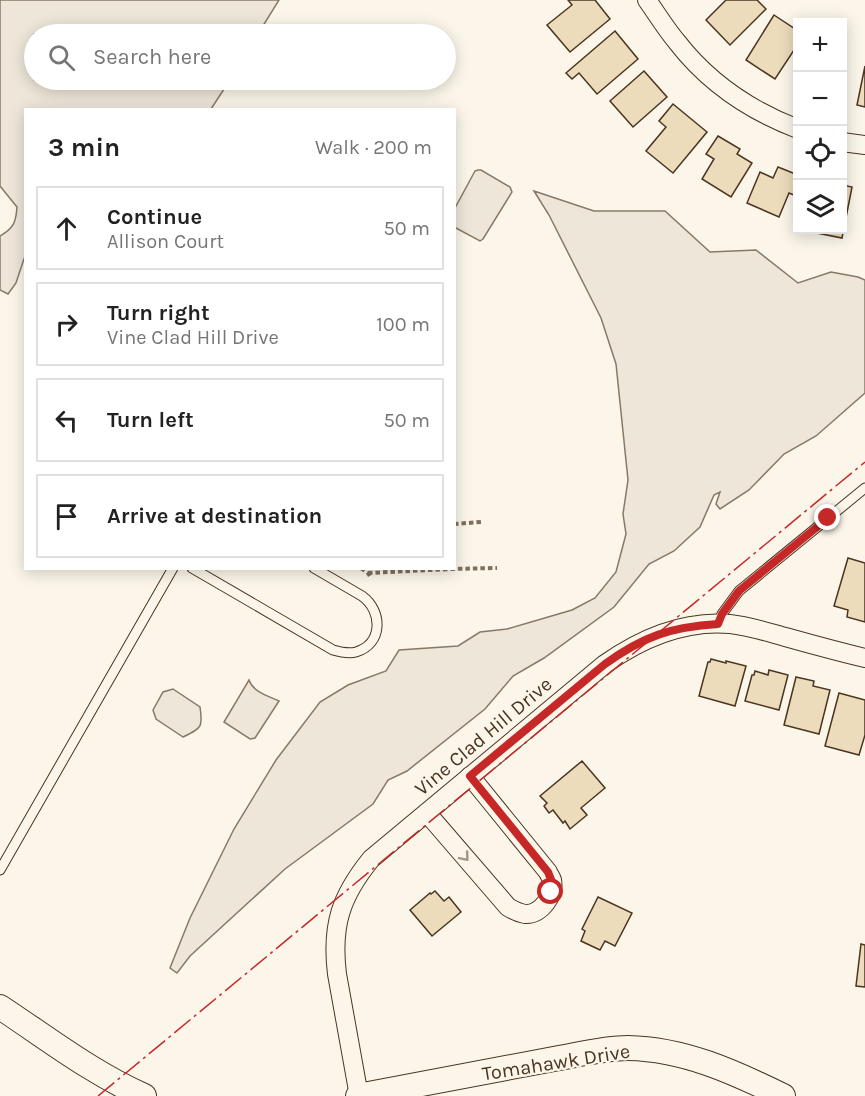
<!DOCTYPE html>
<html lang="en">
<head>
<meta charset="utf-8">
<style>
	:root { --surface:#fff; --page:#f2f2f2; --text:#222; --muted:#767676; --line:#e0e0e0 }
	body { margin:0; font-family:Karla,sans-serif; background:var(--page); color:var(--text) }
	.controls { position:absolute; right:18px; top:18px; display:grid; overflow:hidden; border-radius:0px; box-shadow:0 3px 15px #0003 }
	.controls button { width:54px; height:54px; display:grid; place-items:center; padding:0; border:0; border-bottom:2px solid var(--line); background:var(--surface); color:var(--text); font:30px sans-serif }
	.stop { position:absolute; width:18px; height:18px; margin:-14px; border:4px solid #c62828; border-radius:50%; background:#fff }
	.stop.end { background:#c62828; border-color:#fff; box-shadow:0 2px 6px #0008 }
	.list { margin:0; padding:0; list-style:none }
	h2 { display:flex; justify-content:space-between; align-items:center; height:78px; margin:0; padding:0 24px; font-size:26px }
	h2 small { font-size:20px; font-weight:400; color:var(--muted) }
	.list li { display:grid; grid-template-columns:39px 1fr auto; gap:18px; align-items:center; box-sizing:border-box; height:84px; margin:0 12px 12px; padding:0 12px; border:2px solid var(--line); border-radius:0px }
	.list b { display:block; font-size:22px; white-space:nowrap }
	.list p { margin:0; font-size:20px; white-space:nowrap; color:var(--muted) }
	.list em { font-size:20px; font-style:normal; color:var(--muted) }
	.icon { flex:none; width:33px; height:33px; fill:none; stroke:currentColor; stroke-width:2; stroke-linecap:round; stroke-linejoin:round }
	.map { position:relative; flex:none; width:865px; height:1096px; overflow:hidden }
	.search { position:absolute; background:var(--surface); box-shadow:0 3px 15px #0003; left:24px; top:24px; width:432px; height:66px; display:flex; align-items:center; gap:15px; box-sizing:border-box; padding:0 21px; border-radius:33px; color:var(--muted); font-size:22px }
	.panel { position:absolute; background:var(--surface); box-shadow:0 3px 15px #0003; left:24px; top:108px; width:432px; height:462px; border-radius:0px }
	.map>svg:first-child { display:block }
	.green { fill:#ede6d9; stroke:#887966; stroke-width:1.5 }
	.building { fill:#ecdcbc; stroke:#4a3520; stroke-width:1.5 }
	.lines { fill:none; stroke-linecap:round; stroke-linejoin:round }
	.lane-casing { stroke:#4a3520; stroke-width:11 }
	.street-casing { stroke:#4a3520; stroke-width:20 }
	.secondary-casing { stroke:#4a3520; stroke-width:26 }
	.path { stroke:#7f6f5c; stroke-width:4; stroke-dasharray:4.5 3; stroke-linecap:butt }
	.lane { stroke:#fbf6e9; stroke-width:9 }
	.street { stroke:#fbf6e9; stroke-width:18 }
	.secondary { stroke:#fbf6e9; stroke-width:24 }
	.power { stroke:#c62828; stroke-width:1.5; stroke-dasharray:21 4.5 3 4.5; stroke-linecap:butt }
	.oneway { stroke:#a29684 }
	.route { stroke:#c62828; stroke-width:8 }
	.labels { text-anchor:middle; stroke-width:4.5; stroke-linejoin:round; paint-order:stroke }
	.street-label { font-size:20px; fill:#4a3520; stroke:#fbf6e9 }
</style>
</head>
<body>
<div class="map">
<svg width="865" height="1096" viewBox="0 0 865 1096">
	<rect width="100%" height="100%" fill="#fbf6e9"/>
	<g class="green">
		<path d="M0 0H279L258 34H34V80H230L211 109 26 110 25 256 16 283 8 294 0 290V236C14 228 16 222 17 207L0 186Z"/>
		<path d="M478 170H481L510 187 512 192 483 239 480 241 454 227 455 208 475 171Z"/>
		<path d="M534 191 594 211H665L710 252 756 250 798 283 831 272 858 277 865 280V393L816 436 784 454 749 490 720 509 716 504 720 492 714 495 700 527 674 551 649 564 614 607 544 658 513 676 485 709 407 771 388 780 373 804 285 869 190 956 177 973 170 968 190 918 234 829 276 760 320 702 348 685 386 671 399 650 458 646 480 632 507 629 572 610 595 598 616 572 626 534 623 514 628 480 616 364 601 318 549 215Z"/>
		<path d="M249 680C253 692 268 696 279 701L255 738 250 739 224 722Z"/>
		<path d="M173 689 200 707C203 727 202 728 183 737L156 719 153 710 163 692Z"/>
	</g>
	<g class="building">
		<path d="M568 0H595L610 19 570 52 547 25 572 5Z"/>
		<path d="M726 0H757L766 9 730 45 706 20Z"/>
		<path d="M774 15 798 31V44L775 79 746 60Z"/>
		<path d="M615 31 638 59 597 94 579 73 572 79 566 73Z"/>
		<path d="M865 66V107L857 105Z"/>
		<path d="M644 71 667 97 633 127 610 101Z"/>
		<path d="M673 104 707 132 673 173 646 151 666 127 659 121Z"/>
		<path d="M718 136 740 149 737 154 752 163 731 197 702 179 714 159 706 154Z"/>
		<path d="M778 167 798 175 796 196 789 193 779 217 747 203 760 172 773 178Z"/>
		<path d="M842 185 852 187 842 238 807 231 808 230H842Z"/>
		<path d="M848 558 865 563V622L847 617 848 610 834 606Z"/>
		<path d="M711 659 726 663V661L746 666 735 706 699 696 708 662H710Z"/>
		<path d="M769 670 788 675 779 710 745 701 752 675H754L755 671 768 675Z"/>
		<path d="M796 677 814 681 813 686 830 690 819 734 784 725Z"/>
		<path d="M839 693 865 700V735L859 755 825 746Z"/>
		<path d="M582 761 605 788 581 808 587 815 570 829 565 821 563 823 553 810 549 813 544 806 547 803 540 796Z"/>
		<path d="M435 891 444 901 449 897 461 912 432 936 410 910 430 893 431 894Z"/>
		<path d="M598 897 632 913 615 946 605 941 600 950 581 941 585 931 582 929Z"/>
		<path d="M861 944 865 945V987L856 986Z"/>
	</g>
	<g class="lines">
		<defs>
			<g id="lane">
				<path d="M192 568 333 650C340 652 348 654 356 652 383 644 383 611 362 596L314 568"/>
				<path d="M718 624 722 614 739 591 865 488"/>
				<path d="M0 870 173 568"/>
			</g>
			<g id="street">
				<path d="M647 0C657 14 666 29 677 42 708 82 751 111 798 129"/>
				<path d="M842 142 865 145"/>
				<path d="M427 813 508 907C513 910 519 913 525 914 541 915 555 895 552 880 551 877 549 875 548 872L470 776"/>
				<path d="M359 1096 337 974C331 925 341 896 371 859L605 664C642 638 684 620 730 624 750 626 770 633 789 638 814 645 840 652 865 658"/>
			</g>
			<g id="secondary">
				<path d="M0 1007C47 1038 92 1073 144 1096"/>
				<path d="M358 1096 559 1058C581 1054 605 1048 628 1048 684 1049 734 1072 783 1096"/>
			</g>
		</defs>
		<use href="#lane" class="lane-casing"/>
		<use href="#street" class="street-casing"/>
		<use href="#secondary" class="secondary-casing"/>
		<g class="path">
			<path d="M454 524 481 522"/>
			<path d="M361 568 368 573 371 578"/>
			<path d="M368 573 451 569 497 568"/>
		</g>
		<use href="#lane" class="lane"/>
		<use href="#street" class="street"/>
		<use href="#secondary" class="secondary"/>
		<path class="power" d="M98 1096 865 462"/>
	</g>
	<defs><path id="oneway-chevron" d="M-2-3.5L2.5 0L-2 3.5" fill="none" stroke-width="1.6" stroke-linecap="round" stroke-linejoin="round" transform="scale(1.5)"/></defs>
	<use class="oneway" href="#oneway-chevron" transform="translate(465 857) rotate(50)"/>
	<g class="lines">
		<path class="route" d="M551 892 552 882 548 872 470 776 605 664C644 636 671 627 718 624L722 614 739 591 828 518"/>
	</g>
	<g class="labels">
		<g class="street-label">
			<text transform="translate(483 736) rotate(-40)" y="7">Vine Clad Hill Drive</text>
			<text transform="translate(556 1062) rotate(-9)" y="7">Tomahawk Drive</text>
		</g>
	</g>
</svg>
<div class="controls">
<button>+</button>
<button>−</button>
<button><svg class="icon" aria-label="locate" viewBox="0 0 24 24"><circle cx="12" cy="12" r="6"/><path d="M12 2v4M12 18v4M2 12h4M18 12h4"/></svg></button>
<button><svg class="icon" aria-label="layers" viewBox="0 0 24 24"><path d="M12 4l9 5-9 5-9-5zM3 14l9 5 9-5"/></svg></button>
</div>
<div class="stop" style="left:551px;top:892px"></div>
<div class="stop end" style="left:828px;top:518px"></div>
<div class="search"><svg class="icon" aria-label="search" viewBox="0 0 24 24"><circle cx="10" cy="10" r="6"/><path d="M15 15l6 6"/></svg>Search here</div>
<section class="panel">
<h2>3 min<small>Walk · 200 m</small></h2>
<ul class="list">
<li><svg class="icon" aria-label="ahead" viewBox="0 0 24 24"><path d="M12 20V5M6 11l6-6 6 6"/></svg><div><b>Continue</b><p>Allison Court</p></div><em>50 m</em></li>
<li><svg class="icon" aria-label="right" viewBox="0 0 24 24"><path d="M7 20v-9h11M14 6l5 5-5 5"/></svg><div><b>Turn right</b><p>Vine Clad Hill Drive</p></div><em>100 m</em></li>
<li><svg class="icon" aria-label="left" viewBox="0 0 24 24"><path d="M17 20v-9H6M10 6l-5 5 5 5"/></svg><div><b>Turn left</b></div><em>50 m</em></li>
<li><svg class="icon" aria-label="arrive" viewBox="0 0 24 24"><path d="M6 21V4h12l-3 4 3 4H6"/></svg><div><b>Arrive at destination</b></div></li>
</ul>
</section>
</div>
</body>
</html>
